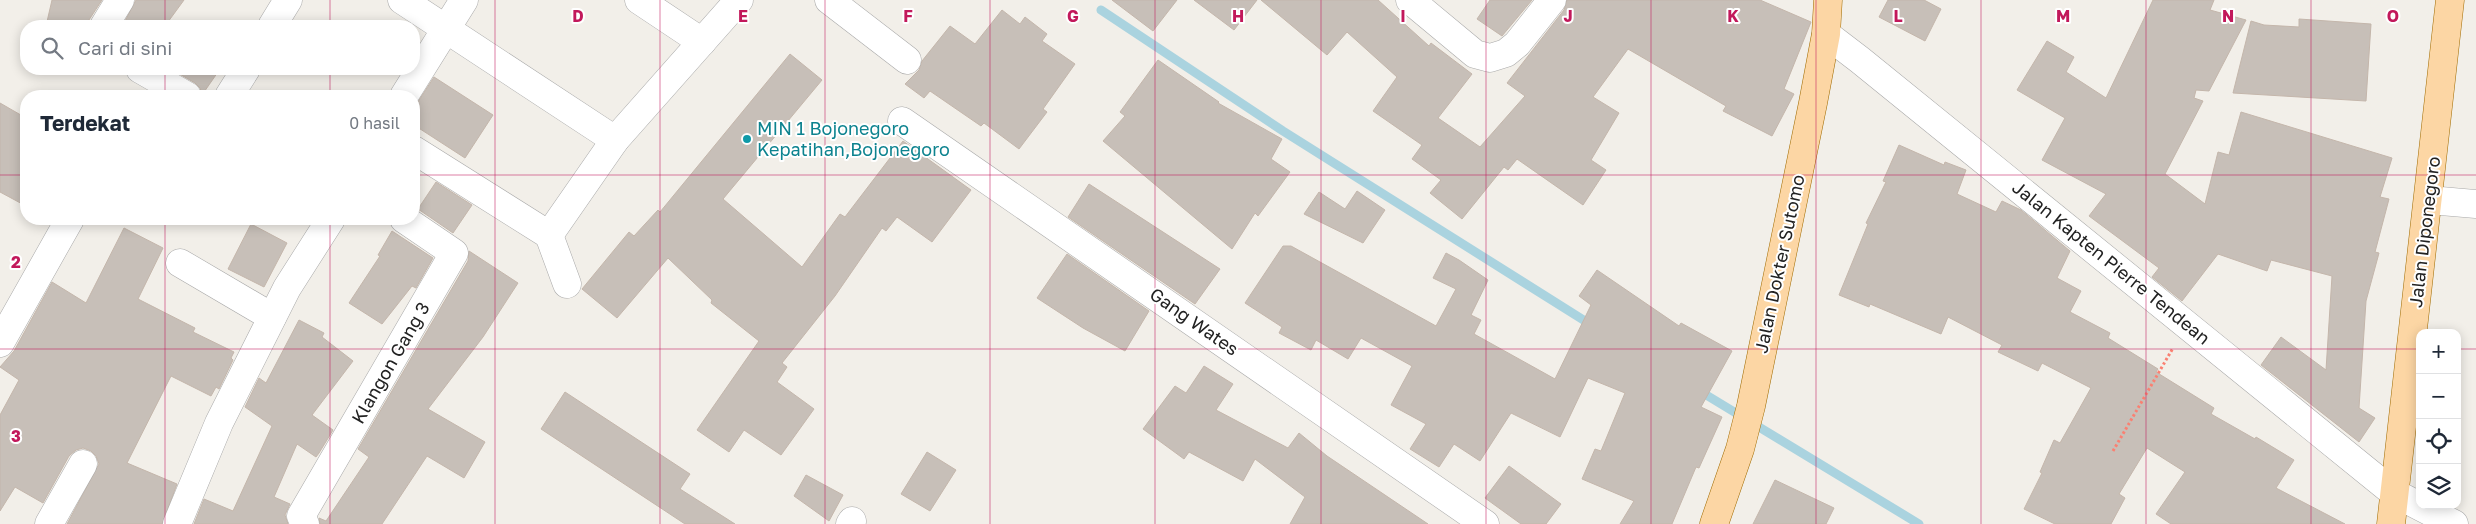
<!DOCTYPE html>
<html lang="id">
<head>
<meta charset="utf-8">
<style>
	:root { --surface:#fff; --page:#f2f2f3; --text:#1f2937; --muted:#747a83; --line:#e0e1e3 }
	body { margin:0; font-family:"Golos Text",sans-serif; background:var(--page); color:var(--text) }
	.controls { position:absolute; right:15px; bottom:15px; display:grid; overflow:hidden; border-radius:10px; box-shadow:0 2px 12px #0003 }
	.controls button { width:45px; height:45px; display:grid; place-items:center; padding:0; border:0; border-bottom:1px solid var(--line); background:var(--surface); color:var(--text); font:25px sans-serif }
	.list { margin:0; padding:0; list-style:none }
	h2 { display:flex; justify-content:space-between; align-items:center; height:65px; margin:0; padding:0 20px; font-size:21px }
	h2 small { font-size:16px; font-weight:400; color:var(--muted) }
	.icon { flex:none; width:28px; height:28px; fill:none; stroke:currentColor; stroke-width:2; stroke-linecap:round; stroke-linejoin:round }
	.map { position:relative; flex:none; width:2476px; height:524px; overflow:hidden }
	.search { position:absolute; background:var(--surface); box-shadow:0 2px 12px #0003; left:20px; top:20px; width:400px; height:55px; display:flex; align-items:center; gap:12px; box-sizing:border-box; padding:0 18px; border-radius:20px; color:var(--muted); font-size:19px }
	.panel { position:absolute; background:var(--surface); box-shadow:0 2px 12px #0003; left:20px; top:90px; width:400px; height:135px; border-radius:20px }
	.map>svg:first-child { display:block }
	.lines { fill:none; stroke-linecap:round; stroke-linejoin:round }
	.stream { stroke:#aad3df; stroke-width:9 }
	.building { fill:#c7bfb8; stroke:#c4b6ab }
	.minor-casing { stroke:#a9a9a9; stroke-width:29 }
	.major-casing { stroke:#a06b00; stroke-width:29 }
	.path { stroke:#fa8072; stroke-width:3; stroke-dasharray:2.5 2.5; stroke-linecap:butt }
	.minor { stroke:#fff; stroke-width:28 }
	.major { stroke:#fcd6a4; stroke-width:28 }
	.grid { fill:none; stroke:#c2185b; stroke-width:1; stroke-opacity:0.55 }
	.culture-dot { fill:#0f9aa8; stroke:#fff; stroke-width:2 }
	.labels { text-anchor:middle; stroke-width:4; stroke-linejoin:round; paint-order:stroke }
	.culture-label { font-size:18px; fill:#0d838f; stroke:#fff; text-anchor:start }
	.street-label { font-size:18px; fill:#222; stroke:#fff }
	.grid-label { font-size:16px; text-anchor:middle; font-weight:bold; fill:#c2185b; stroke:#fff; stroke-width:4; stroke-linejoin:round; paint-order:stroke }
</style>
</head>
<body>
<div class="map">
<svg width="2476" height="524" viewBox="0 0 2476 524">
	<rect width="100%" height="100%" fill="#f2efe9"/>
	<g class="lines">
		<g class="stream">
			<path d="M1101 10 1283 131 1593 326"/>
			<path d="M1698 390 1919 524"/>
		</g>
	</g>
	<g class="building">
		<path d="M52 0H102L85 26H46Z"/>
		<path d="M136 0H184L165 26H125L123 25Z"/>
		<path d="M1112 0H1177L1153 31Z"/>
		<path d="M1194 0H1257L1234 30Z"/>
		<path d="M1261 0H1378L1429 46 1431 43 1472 74 1438 118 1480 147 1525 96 1507 83 1564 10 1567 0H1760L1811 22 1784 89 1794 94 1772 136 1723 111 1726 106 1628 49 1593 97 1619 113 1591 160 1606 170 1583 205 1517 159 1508 170 1504 167 1462 219 1430 193 1441 180 1412 159 1422 145 1373 111 1397 77 1347 32 1327 55Z"/>
		<path d="M1490 0H1532L1502 36 1477 19Z"/>
		<path d="M1888 0H1924L1941 9 1925 41 1879 17Z"/>
		<path d="M2153 0H2214L2210 10 2246 20 2209 91 2196 90 2194 98 2203 101 2165 174 2205 204 2218 152 2229 155 2241 112 2392 158 2380 197 2389 199 2375 252 2379 253 2366 301 2359 408 2375 418 2359 442 2261 365 2281 337 2326 370 2332 276 2271 260 2267 271 2218 254 2182 301 2152 277 2159 268 2089 216 2106 194 2042 160 2065 118 2017 90 2047 41 2074 57 2066 72 2106 98Z"/>
		<path d="M1002 10 1020 24 1025 17 1047 34 1042 41 1075 64 1043 109 1047 112 1019 149 984 123 981 126 930 91 924 98 905 84 919 70 922 61 950 26 975 44Z"/>
		<path d="M2299 19 2371 24 2366 101 2233 93 2251 21 2264 25 2299 27Z"/>
		<path d="M790 54 822 80 723 199 802 267 840 214 845 217 903 141 971 190 932 242 897 217 886 231 882 228 835 296 782 363 787 367 777 382 814 409 781 455 744 430 729 452 697 430 759 341 711 303 712 300 668 258 617 318 582 289 629 232 634 236 658 210 660 212Z"/>
		<path d="M1158 60 1219 102 1218 103 1282 139 1271 159 1290 172 1258 216 1255 213 1232 249 1103 141 1125 116 1120 112Z"/>
		<path d="M171 69H220L202 95 200 88 195 83Z"/>
		<path d="M434 77 493 115 465 158 414 125V108Z"/>
		<path d="M0 103 26 118V206L0 192Z"/>
		<path d="M1899 145 1944 165 1945 162 1966 170 1957 194 1996 212 2002 201 2021 210 2070 251 2057 278 2081 291 2070 312 2110 333 2108 338 2158 369 2156 372 2214 408 2211 414 2255 439 2256 437 2294 460 2276 488 2345 524H2171L2156 514 2185 472 2147 448 2119 494 2125 498 2111 524H2055L2024 509 2042 473 2040 472 2054 440 2060 443 2091 388 2042 363 2038 371 1998 352 2002 345 1948 317 1941 334 1870 304 1869 307 1839 295 1868 224 1866 223 1886 182 1883 181Z"/>
		<path d="M436 182 472 205 453 233 418 209Z"/>
		<path d="M1089 184 1220 269 1195 304 1068 217Z"/>
		<path d="M1357 191 1385 210 1363 243 1304 214 1319 192 1345 209Z"/>
		<path d="M251 224 287 243 264 287 228 269Z"/>
		<path d="M124 228 163 248 138 299 195 328 193 332 234 352 231 358 233 360 219 389 216 387 211 396 171 376 127 463 177 484 162 524H67L99 464 96 456 91 451 83 448 76 450 69 456 43 503 15 487 0 511V415L19 380 0 367 14 351 52 282 86 303Z"/>
		<path d="M392 231 433 258 416 288 412 286 382 324 349 303 380 256 378 255Z"/>
		<path d="M1283 246H1291L1436 326 1456 289 1433 278 1446 253 1459 260 1488 280 1471 315 1481 320 1474 334 1555 379 1591 305 1579 296 1597 270 1679 326 1681 323 1732 351 1701 407 1722 417 1699 468 1696 467 1672 524H1620L1634 501 1582 479 1595 449 1601 451 1625 393 1588 378 1560 437 1511 413 1480 461 1454 444 1439 467 1410 449 1426 424 1391 405 1412 366 1361 338 1348 359 1316 340 1311 350 1279 333 1282 327 1245 303Z"/>
		<path d="M469 251 518 283 483 337 428 409 485 442 464 478 427 456 382 524H320L319 518 326 521 369 457 358 449 468 261Z"/>
		<path d="M1067 254 1149 311 1125 351 1083 328 1037 298Z"/>
		<path d="M299 320 324 333 322 337 353 361 312 415 333 430 319 453 316 457 297 444 274 497 290 504 285 515 288 524H194L204 499 233 511 272 426 245 407 259 378 266 383Z"/>
		<path d="M1204 366 1233 384 1216 410 1288 448 1299 433 1327 456 1428 524H1290L1305 497 1255 459 1243 481 1189 452 1184 459 1143 429 1175 386 1186 393Z"/>
		<path d="M565 392 690 474 680 489 735 524H685L541 429Z"/>
		<path d="M927 452 956 470 930 511 901 494Z"/>
		<path d="M1509 466 1561 504 1546 524H1521L1485 498Z"/>
		<path d="M806 475 843 495 829 521 794 496Z"/>
		<path d="M1775 480 1834 508 1826 524H1753Z"/>
	</g>
	<g class="lines">
		<defs>
			<g id="minor">
				<path d="M402 0 615 140"/>
				<path d="M639 0 702 42"/>
				<path d="M829 0 907 60"/>
				<path d="M1410 0 1475 54 1490 58 1506 53 1517 44 1552 0"/>
				<path d="M104 26 120 0"/>
				<path d="M272 26 288 0"/>
				<path d="M1826 34 1860 60 2394 493 2454 524"/>
				<path d="M140 69 187 96"/>
				<path d="M229 96 246 69"/>
				<path d="M404 96 464 0"/>
				<path d="M902 121 1485 524"/>
				<path d="M414 150 549 235 615 140 739 0"/>
				<path d="M2429 200 2476 204"/>
				<path d="M549 235 567 284"/>
				<path d="M180 263 272 317"/>
				<path d="M0 343 70 219"/>
				<path d="M49 524 83 464"/>
				<path d="M177 524 219 423 287 288 331 219"/>
				<path d="M305 524 301 516 454 253 404 219"/>
				<path d="M850 524 852 521"/>
			</g>
			<g id="major">
				<path d="M1714 524 1740 449 1751 406 1813 103 1826 34 1828 0"/>
				<path d="M2391 524 2450 0"/>
			</g>
		</defs>
		<use href="#minor" class="minor-casing"/>
		<use href="#major" class="major-casing"/>
		<path class="path" d="M2113 451 2173 348"/>
		<use href="#minor" class="minor"/>
		<use href="#major" class="major"/>
	</g>
	<path class="grid" d="M165 0V26M330 0V26M495 0V524M660 0V524M825 0V524M990 0V524M1155 0V524M1321 0V524M1486 0V524M1651 0V524M1816 0V524M1981 0V524M2146 0V524M2311 0V524M165 69V96M330 69V96M0 175H26M414 175H2476M165 219V524M330 219V524M0 349H2420M2457 349H2476"/>
	<circle class="culture-dot" cx="747" cy="139" r="5"/>
	<g class="labels">
		<g class="culture-label">
			<text x="757" y="135">MIN 1 Bojonegoro<tspan x="757" dy="21">Kepatihan,Bojonegoro</tspan></text>
		</g>
		<g class="street-label">
			<text transform="translate(2425 232) rotate(-83)" y="6">Jalan Diponegoro</text>
			<text transform="translate(2111 263) rotate(39)" y="6">Jalan Kapten Pierre Tendean</text>
			<text transform="translate(1780 264) rotate(-78)" y="6">Jalan Dokter Sutomo</text>
			<text transform="translate(1194 322) rotate(35)" y="6">Gang Wates</text>
			<text transform="translate(391 363) rotate(-60)" y="6">Klangon Gang 3</text>
		</g>
	</g>
	<g class="grid-label">
		<text x="578" y="22">D</text>
		<text x="743" y="22">E</text>
		<text x="908" y="22">F</text>
		<text x="1073" y="22">G</text>
		<text x="1238" y="22">H</text>
		<text x="1403" y="22">I</text>
		<text x="1568" y="22">J</text>
		<text x="1733" y="22">K</text>
		<text x="1898" y="22">L</text>
		<text x="2063" y="22">M</text>
		<text x="2228" y="22">N</text>
		<text x="2393" y="22">O</text>
		<text x="16" y="268">2</text>
		<text x="16" y="442">3</text>
	</g>
</svg>
<div class="controls">
<button>+</button>
<button>−</button>
<button><svg class="icon" aria-label="locate" viewBox="0 0 24 24"><circle cx="12" cy="12" r="6"/><path d="M12 2v4M12 18v4M2 12h4M18 12h4"/></svg></button>
<button><svg class="icon" aria-label="layers" viewBox="0 0 24 24"><path d="M12 4l9 5-9 5-9-5zM3 14l9 5 9-5"/></svg></button>
</div>
<div class="search"><svg class="icon" aria-label="search" viewBox="0 0 24 24"><circle cx="10" cy="10" r="6"/><path d="M15 15l6 6"/></svg>Cari di sini</div>
<section class="panel">
<h2>Terdekat<small>0 hasil</small></h2>
<ul class="list">
</ul>
</section>
</div>
</body>
</html>
